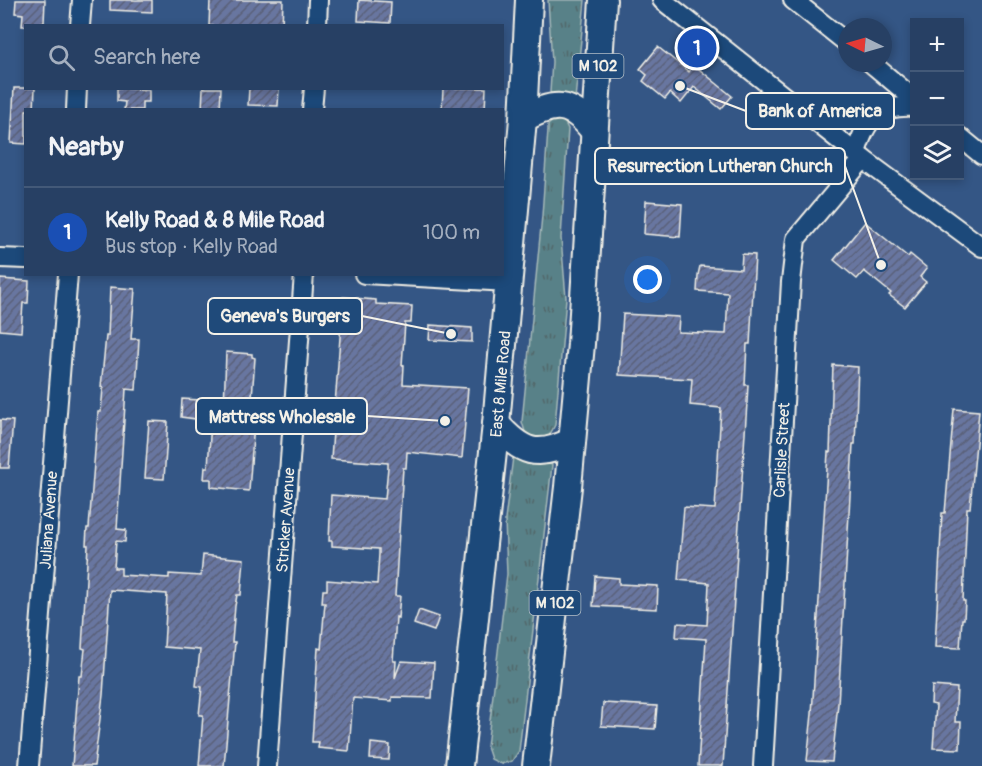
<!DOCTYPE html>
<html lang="en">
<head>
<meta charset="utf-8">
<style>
	:root { --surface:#274064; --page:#334b6d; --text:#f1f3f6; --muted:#a4afbf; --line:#435978; --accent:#8c9099 }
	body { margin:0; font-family:Pangolin,sans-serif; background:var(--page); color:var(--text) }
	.controls { position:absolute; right:18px; top:18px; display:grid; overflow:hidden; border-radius:0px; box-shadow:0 3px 9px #0003 }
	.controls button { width:54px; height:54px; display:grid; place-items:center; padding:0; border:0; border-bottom:2px solid var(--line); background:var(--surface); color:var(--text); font:30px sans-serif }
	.compass { position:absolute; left:838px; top:18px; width:54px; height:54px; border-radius:50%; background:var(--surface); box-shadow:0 3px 9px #0003; rotate:275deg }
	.you { position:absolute; left:648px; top:280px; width:21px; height:21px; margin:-15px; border:4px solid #fff; border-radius:50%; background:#1a73e8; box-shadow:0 0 0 9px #1a73e833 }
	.badge { display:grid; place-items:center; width:39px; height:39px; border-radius:50%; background:var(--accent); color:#fff; font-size:20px; font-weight:700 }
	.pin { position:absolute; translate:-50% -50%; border:3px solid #fff; box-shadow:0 2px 6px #0006 }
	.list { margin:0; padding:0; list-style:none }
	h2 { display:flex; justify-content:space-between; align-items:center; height:78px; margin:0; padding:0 24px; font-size:26px }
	h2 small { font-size:20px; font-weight:400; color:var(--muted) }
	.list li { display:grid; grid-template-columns:39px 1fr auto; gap:18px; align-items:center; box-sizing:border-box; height:90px; padding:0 24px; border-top:2px solid var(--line) }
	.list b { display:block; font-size:22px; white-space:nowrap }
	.list p { margin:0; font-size:20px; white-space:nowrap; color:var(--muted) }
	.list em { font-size:20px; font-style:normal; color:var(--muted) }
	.icon { flex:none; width:33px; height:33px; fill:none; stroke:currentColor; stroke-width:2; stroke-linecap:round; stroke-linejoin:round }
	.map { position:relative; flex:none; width:982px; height:766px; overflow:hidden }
	.search { position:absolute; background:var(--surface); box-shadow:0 3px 9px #0003; left:24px; top:24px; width:480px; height:66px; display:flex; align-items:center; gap:15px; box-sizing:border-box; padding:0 21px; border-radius:0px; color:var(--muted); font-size:22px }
	.panel { position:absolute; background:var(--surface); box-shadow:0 3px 9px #0003; left:24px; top:108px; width:480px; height:168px; border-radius:0px }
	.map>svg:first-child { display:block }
	.grass { fill:url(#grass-tufts); stroke:#a6b9b8; stroke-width:1.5 }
	.building { fill:url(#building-hatch); stroke:#f4f1e8; stroke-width:1.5 }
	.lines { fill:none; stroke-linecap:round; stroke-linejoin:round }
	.minor-casing { stroke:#f4f1e8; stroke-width:22 }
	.highway-casing { stroke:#f4f1e8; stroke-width:30 }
	.minor { stroke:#1f4a7a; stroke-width:18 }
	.highway { stroke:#1f4a7a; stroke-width:26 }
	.labels { text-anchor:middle; stroke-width:4.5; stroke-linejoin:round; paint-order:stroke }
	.shield { fill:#1f4a7a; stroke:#b4bfc7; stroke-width:1.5 }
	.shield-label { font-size:15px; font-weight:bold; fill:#f4f1e8 }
	.street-label { font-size:16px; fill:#f4f1e8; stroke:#1f4a7a }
	.leader { fill:none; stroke:#f4f1e8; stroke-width:2 }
	.callout-dot { fill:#f4f1e8; stroke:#1f4a7a; stroke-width:2 }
	.callout { fill:#1f4a7a; stroke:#f4f1e8; stroke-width:2 }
	.callout-label { font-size:18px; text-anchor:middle; font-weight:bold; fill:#f4f1e8 }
</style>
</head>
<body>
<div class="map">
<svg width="982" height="766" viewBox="0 0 982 766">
	<defs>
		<pattern id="grass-tufts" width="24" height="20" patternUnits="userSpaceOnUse" patternTransform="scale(1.5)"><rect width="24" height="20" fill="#588188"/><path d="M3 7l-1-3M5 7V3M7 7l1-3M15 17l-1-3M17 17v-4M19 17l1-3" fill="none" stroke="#51676a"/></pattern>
		<pattern id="building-hatch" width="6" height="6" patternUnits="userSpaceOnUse" patternTransform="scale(1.5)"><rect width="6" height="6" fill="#6876a0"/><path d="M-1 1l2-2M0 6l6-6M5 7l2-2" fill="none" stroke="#5a6178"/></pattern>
	</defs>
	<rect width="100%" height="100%" fill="#345685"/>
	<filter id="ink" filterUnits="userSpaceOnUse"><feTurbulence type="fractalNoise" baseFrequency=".0167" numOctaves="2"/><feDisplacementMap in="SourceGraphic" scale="12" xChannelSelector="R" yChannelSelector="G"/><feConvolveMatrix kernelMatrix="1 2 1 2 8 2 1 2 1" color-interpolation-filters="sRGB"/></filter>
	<g filter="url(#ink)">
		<g class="grass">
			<path d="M548 0H585L575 99 563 94H553L550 92 552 62Z"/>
			<path d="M555 119 564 121 568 129 561 238 566 298 555 425 549 436 537 440 526 435 522 422 542 216 548 130V125Z"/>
			<path d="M513 457 531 464 548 463 552 465 519 751 512 761 501 764 491 759 487 747 507 574 505 520Z"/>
		</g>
		<g class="building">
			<path d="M16 0H45L44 23H41V26H22L23 14 15 13Z"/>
			<path d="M110 0H152V12L110 10Z"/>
			<path d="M210 0H283L282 26H209Z"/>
			<path d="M359 0 391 2 390 23 358 21Z"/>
			<path d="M658 47 689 72 694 65 732 96 721 109 694 87 681 103 670 93 665 99 643 81 647 75 640 69Z"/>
			<path d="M14 88H35L34 110H26V144L11 143Z"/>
			<path d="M117 88 149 90V102H142V110H124L125 102 117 101Z"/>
			<path d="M203 88H221L220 110H202Z"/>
			<path d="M249 88H279L278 106 248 105Z"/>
			<path d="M443 88H486L485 110H442Z"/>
			<path d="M646 201 682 204 680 237 644 234Z"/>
			<path d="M865 222 908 257 910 254 927 268 920 277 926 282 905 307 889 295 891 293 864 271 857 279 834 260Z"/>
			<path d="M742 254 755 255 750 344H747L745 385H748L747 403 723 766H698L706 639 676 637 677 623 707 625 709 583 678 580 684 507 715 509 721 408 690 405 692 379 619 375 623 314 679 317 678 332 726 334 728 293 697 291 698 275 700 266 741 269Z"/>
			<path d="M0 279 29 281 28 303H23L21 332 0 330Z"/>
			<path d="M110 287 135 289 131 339H139L136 390 126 389 117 529 126 530 125 542 116 541 114 568H121V575L169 578V574L201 576 203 555 244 559 241 595H237L235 606 232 642H235L224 766H199L203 715H199L202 687 196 686 200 650 164 647 167 594 110 590 103 695 94 766H72L79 676H82L85 649 82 648 88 545H86L87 528H89L98 412H101L103 388 101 387 106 336H108Z"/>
			<path d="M343 297 376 300V304L412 306 411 323H405L402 365H404L403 384 468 388 462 458 407 452 406 468H403L395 596H400L398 618 396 617 393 661H396L395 678 401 661 434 663 432 698 392 697V701L353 698 349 751 318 748 319 742H312L318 648 321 649 325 603H322L323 590H327V580L377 584 379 554V549L332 546V541H329L331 495 385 499 388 467V463L331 459Z"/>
			<path d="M430 325 472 328V342L429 340Z"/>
			<path d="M226 352 252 354V357L255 358 251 410H255L249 491 211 487V479H204L205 467H208L211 421 181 417 182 399 201 400V406L224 408Z"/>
			<path d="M833 365 858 367 855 444H853L838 704 832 762 807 761 812 714 828 452 830 453Z"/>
			<path d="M954 409 979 411 970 508H967L963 601H965L964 619H962L960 648 935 647 942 513H945Z"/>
			<path d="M0 420 13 421 9 468H0Z"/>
			<path d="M149 421 168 422 164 479 145 478Z"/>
			<path d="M595 576 619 578V584L658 586 657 609 593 606Z"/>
			<path d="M419 610 439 617 434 631 414 624Z"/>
			<path d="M932 686 957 688 955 722H961L960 749 933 748 936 705 931 704Z"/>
			<path d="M603 703 657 706 655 729 601 726Z"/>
			<path d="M371 743 390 745 389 760 370 759Z"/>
		</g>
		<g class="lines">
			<defs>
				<g id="minor">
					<path d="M662 0 863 159 982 247"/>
					<path d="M793 0 847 43"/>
					<path d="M80 26 82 0"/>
					<path d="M317 26 318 0"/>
					<path d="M871 63 914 99"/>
					<path d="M76 110 77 88"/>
					<path d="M312 110 314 88"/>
					<path d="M960 137 982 155"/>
					<path d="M856 153C866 119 877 105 914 107"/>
					<path d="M0 258 26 259"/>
					<path d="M364 274 509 282"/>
					<path d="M29 766 68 274"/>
					<path d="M267 766 304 274"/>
					<path d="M763 766 791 282 796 239 863 159"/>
				</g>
				<g id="highway">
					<path d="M523 119C554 101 571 101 594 131"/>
					<path d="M496 424C522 453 537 459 572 441"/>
					<path d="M459 766 496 424 523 119 529 0"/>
					<path d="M536 766 568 487 581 344 603 0"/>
				</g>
			</defs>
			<use href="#minor" class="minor-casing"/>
			<use href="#highway" class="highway-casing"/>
			<use href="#minor" class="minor"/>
			<use href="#highway" class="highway"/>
		</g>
	</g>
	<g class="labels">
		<g class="shield">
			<rect x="572.5" y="54" width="51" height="24" rx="4.5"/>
			<rect x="529.5" y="591" width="51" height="24" rx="4.5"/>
		</g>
		<g class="shield-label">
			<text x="598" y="71">M 102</text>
			<text x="555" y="608">M 102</text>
		</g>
		<g class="street-label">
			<text transform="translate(500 384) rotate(-85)" y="6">East 8 Mile Road</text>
			<text transform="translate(781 450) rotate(-87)" y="6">Carlisle Street</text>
			<text transform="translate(48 520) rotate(-86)" y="6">Juliana Avenue</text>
			<text transform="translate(285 520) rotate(-86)" y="6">Stricker Avenue</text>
		</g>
	</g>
	<path class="leader" d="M680 86L746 111M881 265L845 166M451 334L362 316M445 421L367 416"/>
	<g class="callout-dot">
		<circle cx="680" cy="86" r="6"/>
		<circle cx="881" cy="265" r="6"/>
		<circle cx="451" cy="334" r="6"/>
		<circle cx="445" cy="421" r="6"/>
	</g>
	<g class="callout">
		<rect x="746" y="93" width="148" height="36" rx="6"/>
		<rect x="595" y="148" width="250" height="36" rx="6"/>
		<rect x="208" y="298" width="154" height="36" rx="6"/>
		<rect x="196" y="398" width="171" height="36" rx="6"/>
	</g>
	<g class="callout-label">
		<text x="820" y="117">Bank of America</text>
		<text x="720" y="172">Resurrection Lutheran Church</text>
		<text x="285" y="322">Geneva's Burgers</text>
		<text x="282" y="423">Mattress Wholesale</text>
	</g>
</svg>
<div class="controls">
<button>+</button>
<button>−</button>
<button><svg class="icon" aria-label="layers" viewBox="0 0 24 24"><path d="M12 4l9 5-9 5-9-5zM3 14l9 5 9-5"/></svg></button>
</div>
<svg class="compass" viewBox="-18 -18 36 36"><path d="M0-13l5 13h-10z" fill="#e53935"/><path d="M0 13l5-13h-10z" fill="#a4afbf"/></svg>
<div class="you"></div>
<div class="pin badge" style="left:697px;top:48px;background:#1a4fb4">1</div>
<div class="search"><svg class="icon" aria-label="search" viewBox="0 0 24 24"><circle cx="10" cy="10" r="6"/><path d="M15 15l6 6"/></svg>Search here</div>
<section class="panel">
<h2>Nearby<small></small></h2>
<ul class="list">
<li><span class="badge" style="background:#1a4fb4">1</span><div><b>Kelly Road &amp; 8 Mile Road</b><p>Bus stop · Kelly Road</p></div><em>100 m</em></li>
</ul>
</section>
</div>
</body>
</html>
